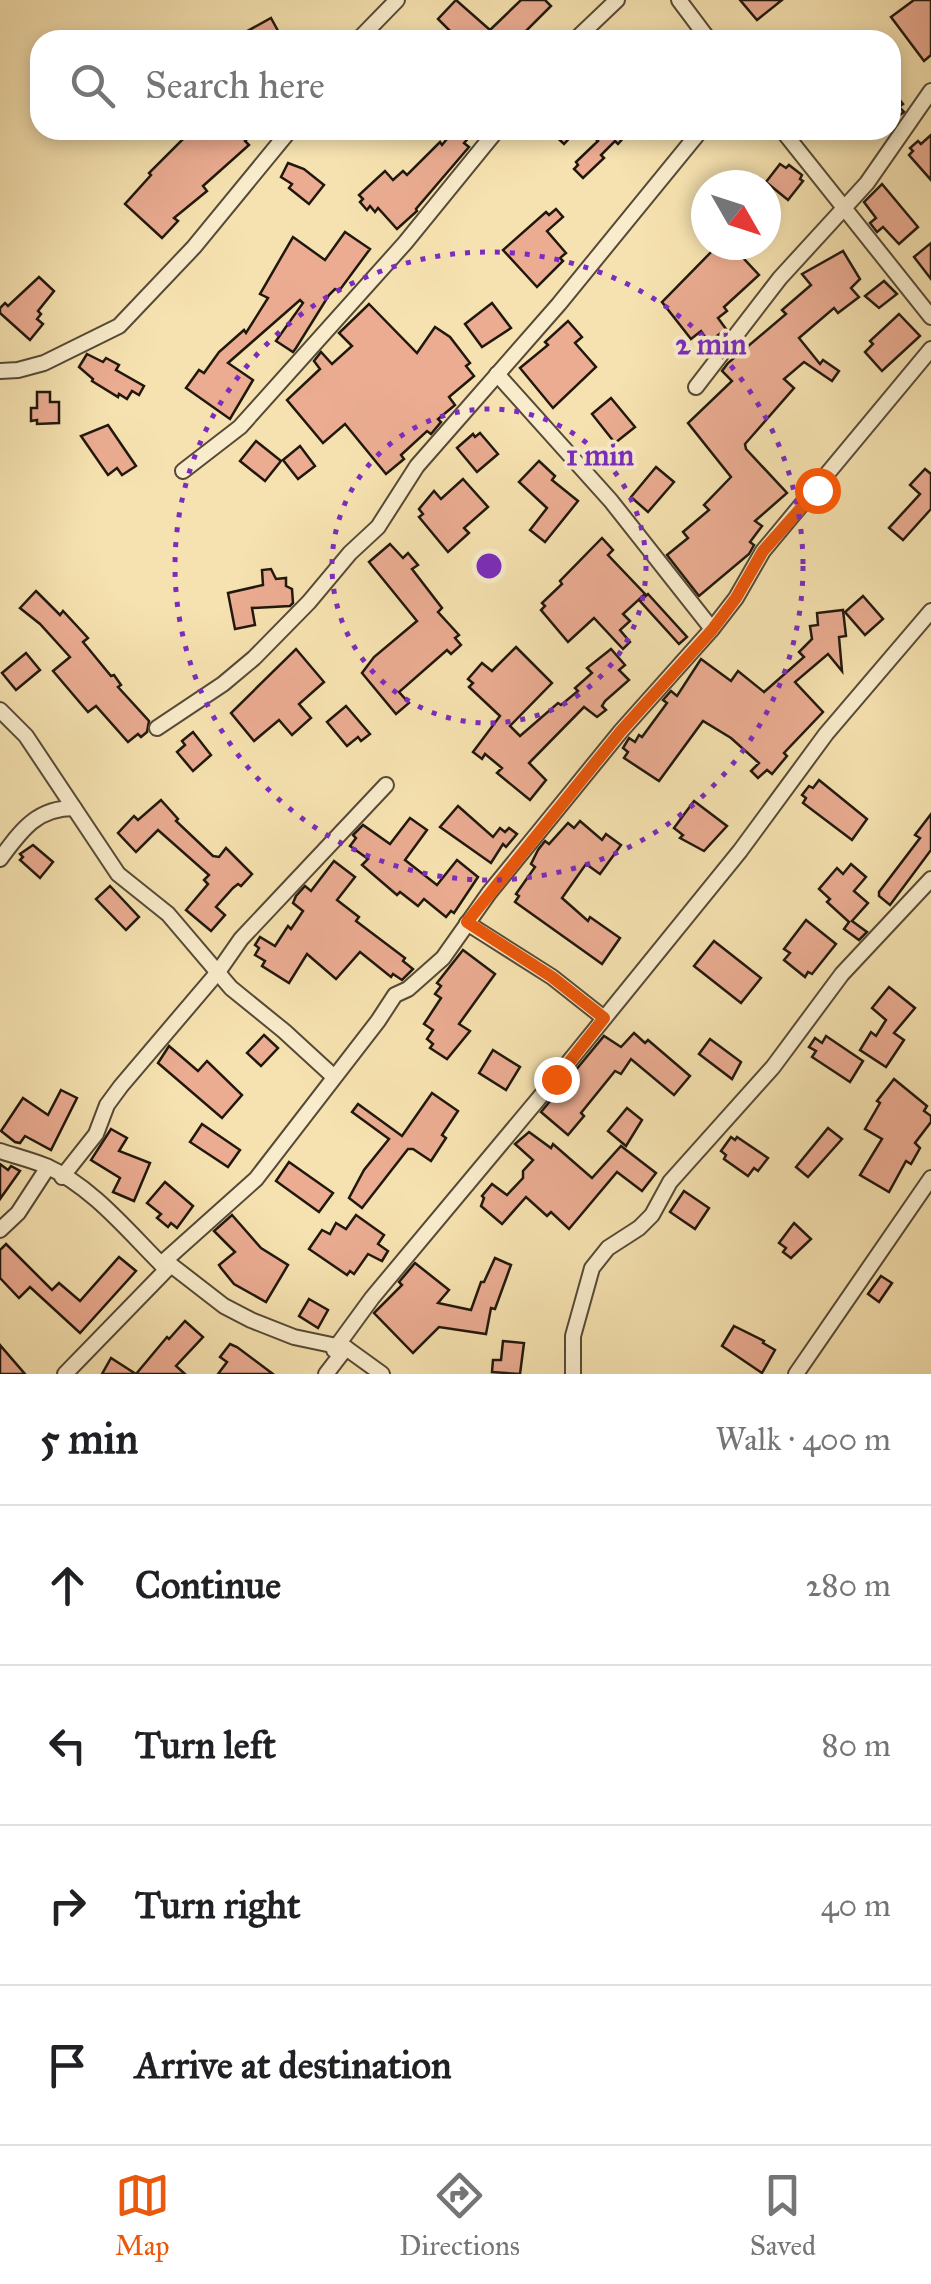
<!DOCTYPE html>
<html lang="en">
<head>
<meta charset="utf-8">
<style>
	:root { --surface:#fff; --page:#f2f2f2; --text:#202124; --muted:#757577; --line:#e0e0e0; --accent:#ea580c }
	body { margin:0; font-family:"IM FELL Great Primer",serif; background:var(--page); color:var(--text) }
	.compass { position:absolute; left:691px; top:170px; width:90px; height:90px; border-radius:50%; background:var(--surface); box-shadow:0 5px 15px #0003; rotate:129deg }
	.stop { position:absolute; width:30px; height:30px; margin:-22px; border:8px solid #ea580c; border-radius:50%; background:#fff }
	.stop.end { background:#ea580c; border-color:#fff; box-shadow:0 2px 10px #0008 }
	.list { margin:0; padding:0; list-style:none }
	h2 { display:flex; justify-content:space-between; align-items:center; height:130px; margin:0; padding:0 40px; font-size:42px }
	h2 small { font-size:32px; font-weight:400; color:var(--muted) }
	.list li { display:grid; grid-template-columns:65px 1fr auto; gap:30px; align-items:center; box-sizing:border-box; height:160px; padding:0 40px; border-top:2px solid var(--line) }
	.list b { display:block; font-size:38px; white-space:nowrap }
	.list em { font-size:32px; font-style:normal; color:var(--muted) }
	.icon { flex:none; width:55px; height:55px; fill:none; stroke:currentColor; stroke-width:2; stroke-linecap:round; stroke-linejoin:round }
	.map { position:relative; flex:none; width:931px; height:1374px; overflow:hidden }
	.search { position:absolute; background:var(--surface); box-shadow:0 5px 15px #0003; left:30px; right:30px; top:30px; height:110px; display:flex; align-items:center; gap:25px; box-sizing:border-box; padding:0 35px; border-radius:30px; color:var(--muted); font-size:38px }
	.sheet { height:770px; background:var(--surface) }
	nav { display:flex; justify-content:space-around; align-items:center; box-sizing:border-box; height:140px; border-top:2px solid var(--line); background:var(--surface); font-size:28px; color:var(--muted) }
	nav a { display:grid; justify-items:center; gap:5px }
	nav .on { color:var(--accent) }
	.map>svg:first-child { display:block }
	.building { fill:#ebac92; stroke:#20180d; stroke-width:2.5 }
	.lines { fill:none; stroke-linecap:round; stroke-linejoin:round }
	.minor-casing { stroke:#564a36; stroke-width:18 }
	.minor { stroke:#f9eccc; stroke-width:14 }
	.route { stroke:#ea580c; stroke-width:12 }
	.ring { fill:none; stroke:#7b2cbf; stroke-width:5; stroke-dasharray:5 10 }
	.centre { fill:#7b2cbf; stroke:#f9eccc; stroke-width:5 }
	.ring-label { font-size:30px; text-anchor:middle; font-weight:bold; fill:#7b2cbf; stroke:#f9eccc; stroke-width:8; stroke-linejoin:round; paint-order:stroke }
</style>
</head>
<body>
<div class="map">
<svg width="931" height="1374" viewBox="0 0 931 1374">
	<rect width="100%" height="100%" fill="#f6e2b0"/>
	<filter id="stains"><feTurbulence type="fractalNoise" baseFrequency=".002" numOctaves="4"/><feColorMatrix values="0 0 0 0 .2 0 0 0 0 .09 0 0 0 0 .02 0 0 0 .5 -.17"/></filter>
	<radialGradient id="worn" r=".72"><stop offset=".6" stop-color="#630" stop-opacity="0"/><stop offset="1" stop-color="#630" stop-opacity=".3"/></radialGradient>
	<g class="building">
		<path d="M456 0 490 30 521 0H545L551 6 517 40H459L438 19Z"/>
		<path d="M740 0H782L757 20Z"/>
		<path d="M914 0H931V55L924 61 891 17Z"/>
		<path d="M271 18 283 40H231Z"/>
		<path d="M891 89 903 104 899 107 904 112 895 119 891 113Z"/>
		<path d="M192 130 200 138 208 130H242L249 137 245 141 249 145 203 186 207 191 174 218 178 221 162 238 125 204 151 175 149 173Z"/>
		<path d="M461 130H476L464 143 469 147 416 209 417 211 397 229 378 208 375 212 370 206 367 210 360 202 363 199 359 195 385 171 393 180 403 171 407 175 440 142 442 145 452 133 456 136Z"/>
		<path d="M549 130H577L564 144Z"/>
		<path d="M587 130H626L622 133 625 136 618 144 615 141 601 155 604 158 583 178 574 169 578 165 576 162 598 141Z"/>
		<path d="M931 135V180L909 155 913 151 910 148 918 141 921 144Z"/>
		<path d="M288 163 304 169 324 185 309 204 289 188 292 184 281 177Z"/>
		<path d="M780 164 786 168 789 165 802 175 800 179 803 181 788 200 766 182Z"/>
		<path d="M882 184 918 227 899 244 883 227 877 232 870 223 876 218 864 202Z"/>
		<path d="M556 209 563 217 547 231 566 253 560 258 563 261 537 287 503 250 546 212 549 215Z"/>
		<path d="M345 232 370 249 339 291 335 289 329 295 296 348 293 352 276 341 303 303 300 300 228 363 253 380 230 419 186 388 199 370 204 373 219 352 244 330 246 333 268 298 260 294 293 237 325 260Z"/>
		<path d="M931 243V279L914 257Z"/>
		<path d="M718 245H731L759 275 724 307 727 311 718 318 726 329 709 342 701 331 691 339 662 302Z"/>
		<path d="M843 251 860 279 851 288 859 297 838 313 834 308 799 338 820 364 823 360 839 371 832 381 804 362 784 379 794 388 745 444 746 449 787 493 755 521 762 526 750 542 754 545 749 554 699 596 667 555 688 538 683 532 709 510 704 505 731 477 688 423 732 381 722 371 728 363 786 314 782 310 811 285 802 274Z"/>
		<path d="M39 277 54 291 38 311 41 314 37 319 43 324 30 340 0 313V308L5 303 8 306Z"/>
		<path d="M884 281 897 294 879 308 865 296Z"/>
		<path d="M492 303 511 328 482 347 465 324Z"/>
		<path d="M369 304 417 353 435 327 450 337 470 363 466 366 474 376 449 397 455 405 438 419 441 422 431 434 427 431 401 455 404 459 386 474 345 424 323 443 287 400 320 369 314 361 321 352 332 364 352 346 339 333Z"/>
		<path d="M899 314 920 336 882 371 865 352 873 344 870 341Z"/>
		<path d="M568 321 582 337 575 343 596 367 553 408 520 368 548 345 545 342Z"/>
		<path d="M87 354 103 362 106 358 119 365 116 370 144 386 139 395 132 391 127 399 119 394 118 397 92 381 93 379 79 367Z"/>
		<path d="M37 392H50V402H59V423L37 424V420L31 421V408H37Z"/>
		<path d="M611 398 635 427 615 443 592 414Z"/>
		<path d="M108 425 136 466 122 475 117 468 108 475 81 436Z"/>
		<path d="M480 433 498 454 477 472 457 448 473 434 475 437Z"/>
		<path d="M256 441 281 461 265 481 240 461Z"/>
		<path d="M300 446 315 466 298 479 283 460Z"/>
		<path d="M539 461 555 476 552 480 578 501 545 542 530 530 547 508 519 482Z"/>
		<path d="M656 467 674 482 648 512 631 497Z"/>
		<path d="M925 469 931 474V509L903 540 889 528 920 494 910 485Z"/>
		<path d="M463 479 488 507 464 528 469 533 448 552 419 517 423 514 419 509 434 491 441 499Z"/>
		<path d="M602 538 613 550 608 555 645 594 623 614 630 621 620 630 630 642 623 649 594 618 568 642 541 610 545 606 542 603 562 584 560 581Z"/>
		<path d="M390 544 403 558 408 553 418 565 412 569 442 608 438 612 459 635 455 638 461 645 451 654 447 650 399 692 409 703 396 714 362 673 374 657 417 621 369 562Z"/>
		<path d="M271 569 276 579 286 578V586L292 589 293 603 290 606 252 608 255 625 235 629 228 593 263 585 262 570Z"/>
		<path d="M36 591 60 615 63 611 88 638 83 642 111 676 114 675 121 685 118 687 149 721 147 732 141 737 138 734 128 742 96 706 88 712 53 671 70 657 40 624 20 608Z"/>
		<path d="M648 594 687 637 679 644 640 601Z"/>
		<path d="M863 596 883 619 865 635 845 612Z"/>
		<path d="M843 610 846 636 839 637 842 671 828 654 795 682 823 712 784 753 787 756 772 774 767 770 758 778 751 771 759 763 731 738 703 721 659 781 624 758 628 752 623 748 629 738 635 742 639 735 642 737 667 703 663 700 671 691 677 696 701 659 731 681 738 671 764 692 804 657 799 652 812 639 810 626 818 625 817 613Z"/>
		<path d="M516 647 552 683 510 726 520 736 558 703 561 705 578 691 575 688 592 673 587 668 611 649 625 665 619 670 629 680 605 701 602 706 606 710 597 717 584 707 529 763 546 780 530 800 497 773 502 768 485 754 482 759 473 752 500 716 469 687 473 683 468 679 482 663 492 671Z"/>
		<path d="M296 649 324 682 299 704 311 718 292 735 279 720 254 741 231 713Z"/>
		<path d="M26 653 40 670 16 690 2 673Z"/>
		<path d="M346 706 370 734 361 741 358 737 347 746 327 722Z"/>
		<path d="M193 732 211 755 193 771 177 752 185 745 182 741Z"/>
		<path d="M819 780 867 819 852 840 803 803 806 798 802 795 809 786 813 788Z"/>
		<path d="M161 800 178 819 176 821 213 856 219 857 226 848 252 874 241 886 238 884 233 888 216 907 225 915 211 931 186 910 208 884 204 880 209 875 158 830 136 852 118 833 134 816 138 820Z"/>
		<path d="M694 801 727 826 704 851 680 838 683 835 674 828Z"/>
		<path d="M458 806 493 837 500 828 505 832 509 828 517 834 506 847 503 844 491 863 440 827Z"/>
		<path d="M931 814V850L890 905 879 896V892L920 838 915 835Z"/>
		<path d="M410 818 427 830 405 860 437 885 457 860 478 877 454 913 451 911 446 917 424 899 418 906 400 892 397 895 362 865 368 859 350 846 356 838 353 835 363 825 390 844Z"/>
		<path d="M580 821 602 840 606 834 621 845 600 874 586 864 562 898 588 921 590 917 620 938 602 964 515 902 519 896 516 894 535 867 531 864 538 850 545 841 549 844 568 823 574 828Z"/>
		<path d="M33 845 53 862 40 878 20 860 23 857 20 854Z"/>
		<path d="M334 861 355 877 337 900 359 917 356 921 405 958 403 961 413 969 402 980 393 974 391 977 360 952 336 979 307 954 289 983 262 966 265 961 255 955 259 948 255 945 260 937 275 946 288 926 291 929 303 911 293 903 296 896 305 886 311 891Z"/>
		<path d="M851 864 866 877 854 891 868 903 852 921 867 932 859 940 844 929 849 922 827 902 830 899 819 889 837 868 843 874Z"/>
		<path d="M110 886 139 917 126 930 96 899Z"/>
		<path d="M806 920 836 944 812 974 808 972 805 977 784 960 790 953 784 949Z"/>
		<path d="M714 941 761 978 741 1003 694 966Z"/>
		<path d="M463 950 495 974 459 1024 470 1031 447 1059 430 1048 433 1044 427 1039 433 1030 424 1024 441 998 435 994 441 986 437 983Z"/>
		<path d="M889 987 915 1008 894 1033 904 1040 886 1067 860 1050 871 1032 876 1036 886 1020 872 1008Z"/>
		<path d="M634 1033 645 1043 648 1040 690 1076 674 1095 631 1059 621 1074 615 1071 581 1113 584 1116 568 1135 541 1112 604 1036 621 1047Z"/>
		<path d="M264 1035 278 1048 261 1066 247 1053Z"/>
		<path d="M826 1036 863 1061 850 1082 812 1057 816 1051 809 1047 815 1038 822 1043Z"/>
		<path d="M710 1039 741 1062 732 1079 699 1054Z"/>
		<path d="M169 1046 198 1071 207 1061 242 1095 222 1118 158 1063Z"/>
		<path d="M493 1050 520 1067 506 1090 479 1073Z"/>
		<path d="M894 1079 927 1106 924 1111 931 1116V1122L915 1143 920 1148 911 1164 906 1161 889 1192 860 1175 882 1139 865 1129 880 1103 877 1101Z"/>
		<path d="M61 1090 77 1098 51 1150 25 1136 20 1143 15 1142 1 1131 23 1098 48 1115Z"/>
		<path d="M432 1093 458 1111 442 1135 446 1138 431 1161 413 1149H408L362 1208 349 1198 364 1170 389 1139 352 1112 358 1104 402 1136Z"/>
		<path d="M627 1108 642 1120 626 1146 608 1131Z"/>
		<path d="M202 1124 240 1150 228 1167 190 1142Z"/>
		<path d="M828 1128 842 1139 808 1177 796 1167Z"/>
		<path d="M111 1129 127 1138 119 1151 150 1163 134 1201 113 1192 120 1178 91 1160Z"/>
		<path d="M529 1132 551 1148 553 1144 592 1178 621 1146 656 1173 642 1191 617 1172 569 1229 551 1212 547 1216 526 1197 502 1224 481 1206 484 1198 482 1196 492 1184 507 1195 523 1178V1171L533 1160 515 1144Z"/>
		<path d="M731 1137 735 1140 737 1137 768 1158 758 1171 754 1168 748 1176 724 1159 726 1155 721 1151Z"/>
		<path d="M289 1162 333 1193 319 1212 276 1181Z"/>
		<path d="M0 1164 8 1170 11 1166 20 1171 0 1199Z"/>
		<path d="M165 1182 193 1206 177 1228 171 1223 168 1227 157 1218 161 1214 147 1203Z"/>
		<path d="M684 1191 709 1208 695 1229 670 1212Z"/>
		<path d="M232 1215 261 1248 288 1265 266 1302 234 1284 221 1268 219 1265 235 1252 214 1231Z"/>
		<path d="M356 1215 384 1235 378 1244 388 1251 382 1261 368 1254 354 1274 350 1271 347 1275 309 1249 322 1230 330 1234 336 1223 346 1229Z"/>
		<path d="M794 1223 811 1239 791 1258 783 1252 786 1248 779 1243Z"/>
		<path d="M6 1244 52 1290 59 1283 80 1301 119 1257 136 1271 80 1333 30 1287 19 1298 0 1278V1250Z"/>
		<path d="M495 1258 511 1265 495 1309 491 1308 486 1334 439 1327 413 1353 374 1313 402 1285 399 1282 415 1263 449 1290 438 1303 471 1310 481 1282H484Z"/>
		<path d="M881 1276 892 1283 879 1302 868 1294Z"/>
		<path d="M309 1299 328 1310 318 1328 299 1316Z"/>
		<path d="M185 1321 203 1337 176 1366 185 1374H102L111 1358 136 1374 167 1337 169 1339Z"/>
		<path d="M734 1326 764 1341 763 1343 775 1350 762 1373 722 1346Z"/>
		<path d="M503 1341 524 1343 520 1374 492 1372 493 1360H501Z"/>
		<path d="M230 1344 237 1347 273 1374H218L227 1362 220 1357Z"/>
		<path d="M0 1345 25 1374H0Z"/>
	</g>
	<g class="lines">
		<defs>
			<g id="minor">
				<path d="M679 0 709 40"/>
				<path d="M358 40 397 0"/>
				<path d="M575 40 617 0"/>
				<path d="M782 130 931 317"/>
				<path d="M0 371 18 370 44 363 119 326 194 247 290 130"/>
				<path d="M497 374 611 501 712 629"/>
				<path d="M696 387 780 278 867 183 931 91"/>
				<path d="M183 471 240 427 405 243 497 130"/>
				<path d="M0 710 26 736 118 874 168 914 231 988 284 1031 333 1076"/>
				<path d="M157 728 223 684 254 658 309 602 350 553 378 527 417 466 559 304 701 130"/>
				<path d="M0 859C21 831 36 808 74 808"/>
				<path d="M467 923 552 977 604 1018"/>
				<path d="M0 1151C15 1156 31 1160 46 1166 91 1186 127 1230 161 1264L171 1265 224 1306 251 1320 294 1337 346 1348 382 1374"/>
				<path d="M62 1177 96 1134 107 1105 121 1086 218 972 241 939 386 785"/>
				<path d="M0 1230 18 1213 48 1167"/>
				<path d="M161 1264 256 1179 378 1021 395 995 408 989 443 958 489 893 621 731 712 629 736 598 763 551 931 349"/>
				<path d="M346 1348 334 1350 372 1298 555 1079 740 851 826 734 931 611"/>
				<path d="M65 1374 171 1265"/>
				<path d="M326 1374 346 1348"/>
				<path d="M573 1374V1336L592 1268 608 1248 639 1228 652 1215 670 1182 773 1067 842 974 931 879"/>
				<path d="M796 1374 931 1178"/>
			</g>
		</defs>
		<use href="#minor" class="minor-casing"/>
		<use href="#minor" class="minor"/>
	</g>
	<g class="lines">
		<path class="route" d="M556 1079 604 1018 552 977 467 922 621 731 712 630 736 598 763 551 817 490"/>
	</g>
	<g class="ring">
		<circle cx="489" cy="566" r="157"/>
		<circle cx="489" cy="566" r="314"/>
	</g>
	<circle cx="489" cy="566" r="15" class="centre"/>
	<g class="ring-label">
		<text x="711" y="354">2 min</text>
		<text x="600" y="465">1 min</text>
	</g>
	<rect width="100%" height="100%" filter="url(#stains)"/>
	<rect width="100%" height="100%" fill="url(#worn)"/>
</svg>
<svg class="compass" viewBox="-18 -18 36 36"><path d="M0-13l5 13h-10z" fill="#e53935"/><path d="M0 13l5-13h-10z" fill="#757577"/></svg>
<div class="stop" style="left:817px;top:490px"></div>
<div class="stop end" style="left:556px;top:1079px"></div>
<div class="search"><svg class="icon" aria-label="search" viewBox="0 0 24 24"><circle cx="10" cy="10" r="6"/><path d="M15 15l6 6"/></svg>Search here</div>
</div>
<section class="sheet">
<h2>5 min<small>Walk · 400 m</small></h2>
<ul class="list">
<li><svg class="icon" aria-label="ahead" viewBox="0 0 24 24"><path d="M12 20V5M6 11l6-6 6 6"/></svg><div><b>Continue</b></div><em>280 m</em></li>
<li><svg class="icon" aria-label="left" viewBox="0 0 24 24"><path d="M17 20v-9H6M10 6l-5 5 5 5"/></svg><div><b>Turn left</b></div><em>80 m</em></li>
<li><svg class="icon" aria-label="right" viewBox="0 0 24 24"><path d="M7 20v-9h11M14 6l5 5-5 5"/></svg><div><b>Turn right</b></div><em>40 m</em></li>
<li><svg class="icon" aria-label="arrive" viewBox="0 0 24 24"><path d="M6 21V4h12l-3 4 3 4H6"/></svg><div><b>Arrive at destination</b></div></li>
</ul>
</section>
<nav>
<a class="on"><svg class="icon" aria-label="map" viewBox="0 0 24 24"><path d="M3 6l6-2 6 2 6-2v14l-6 2-6-2-6 2zM9 4v14M15 6v14"/></svg>Map</a>
<a><svg class="icon" aria-label="directions" viewBox="0 0 24 24"><path d="M12 3l9 9-9 9-9-9zM9 14v-3h6M13 9l2 2-2 2"/></svg>Directions</a>
<a><svg class="icon" aria-label="saved" viewBox="0 0 24 24"><path d="M7 4h10v16l-5-4-5 4z"/></svg>Saved</a>
</nav>
</body>
</html>
